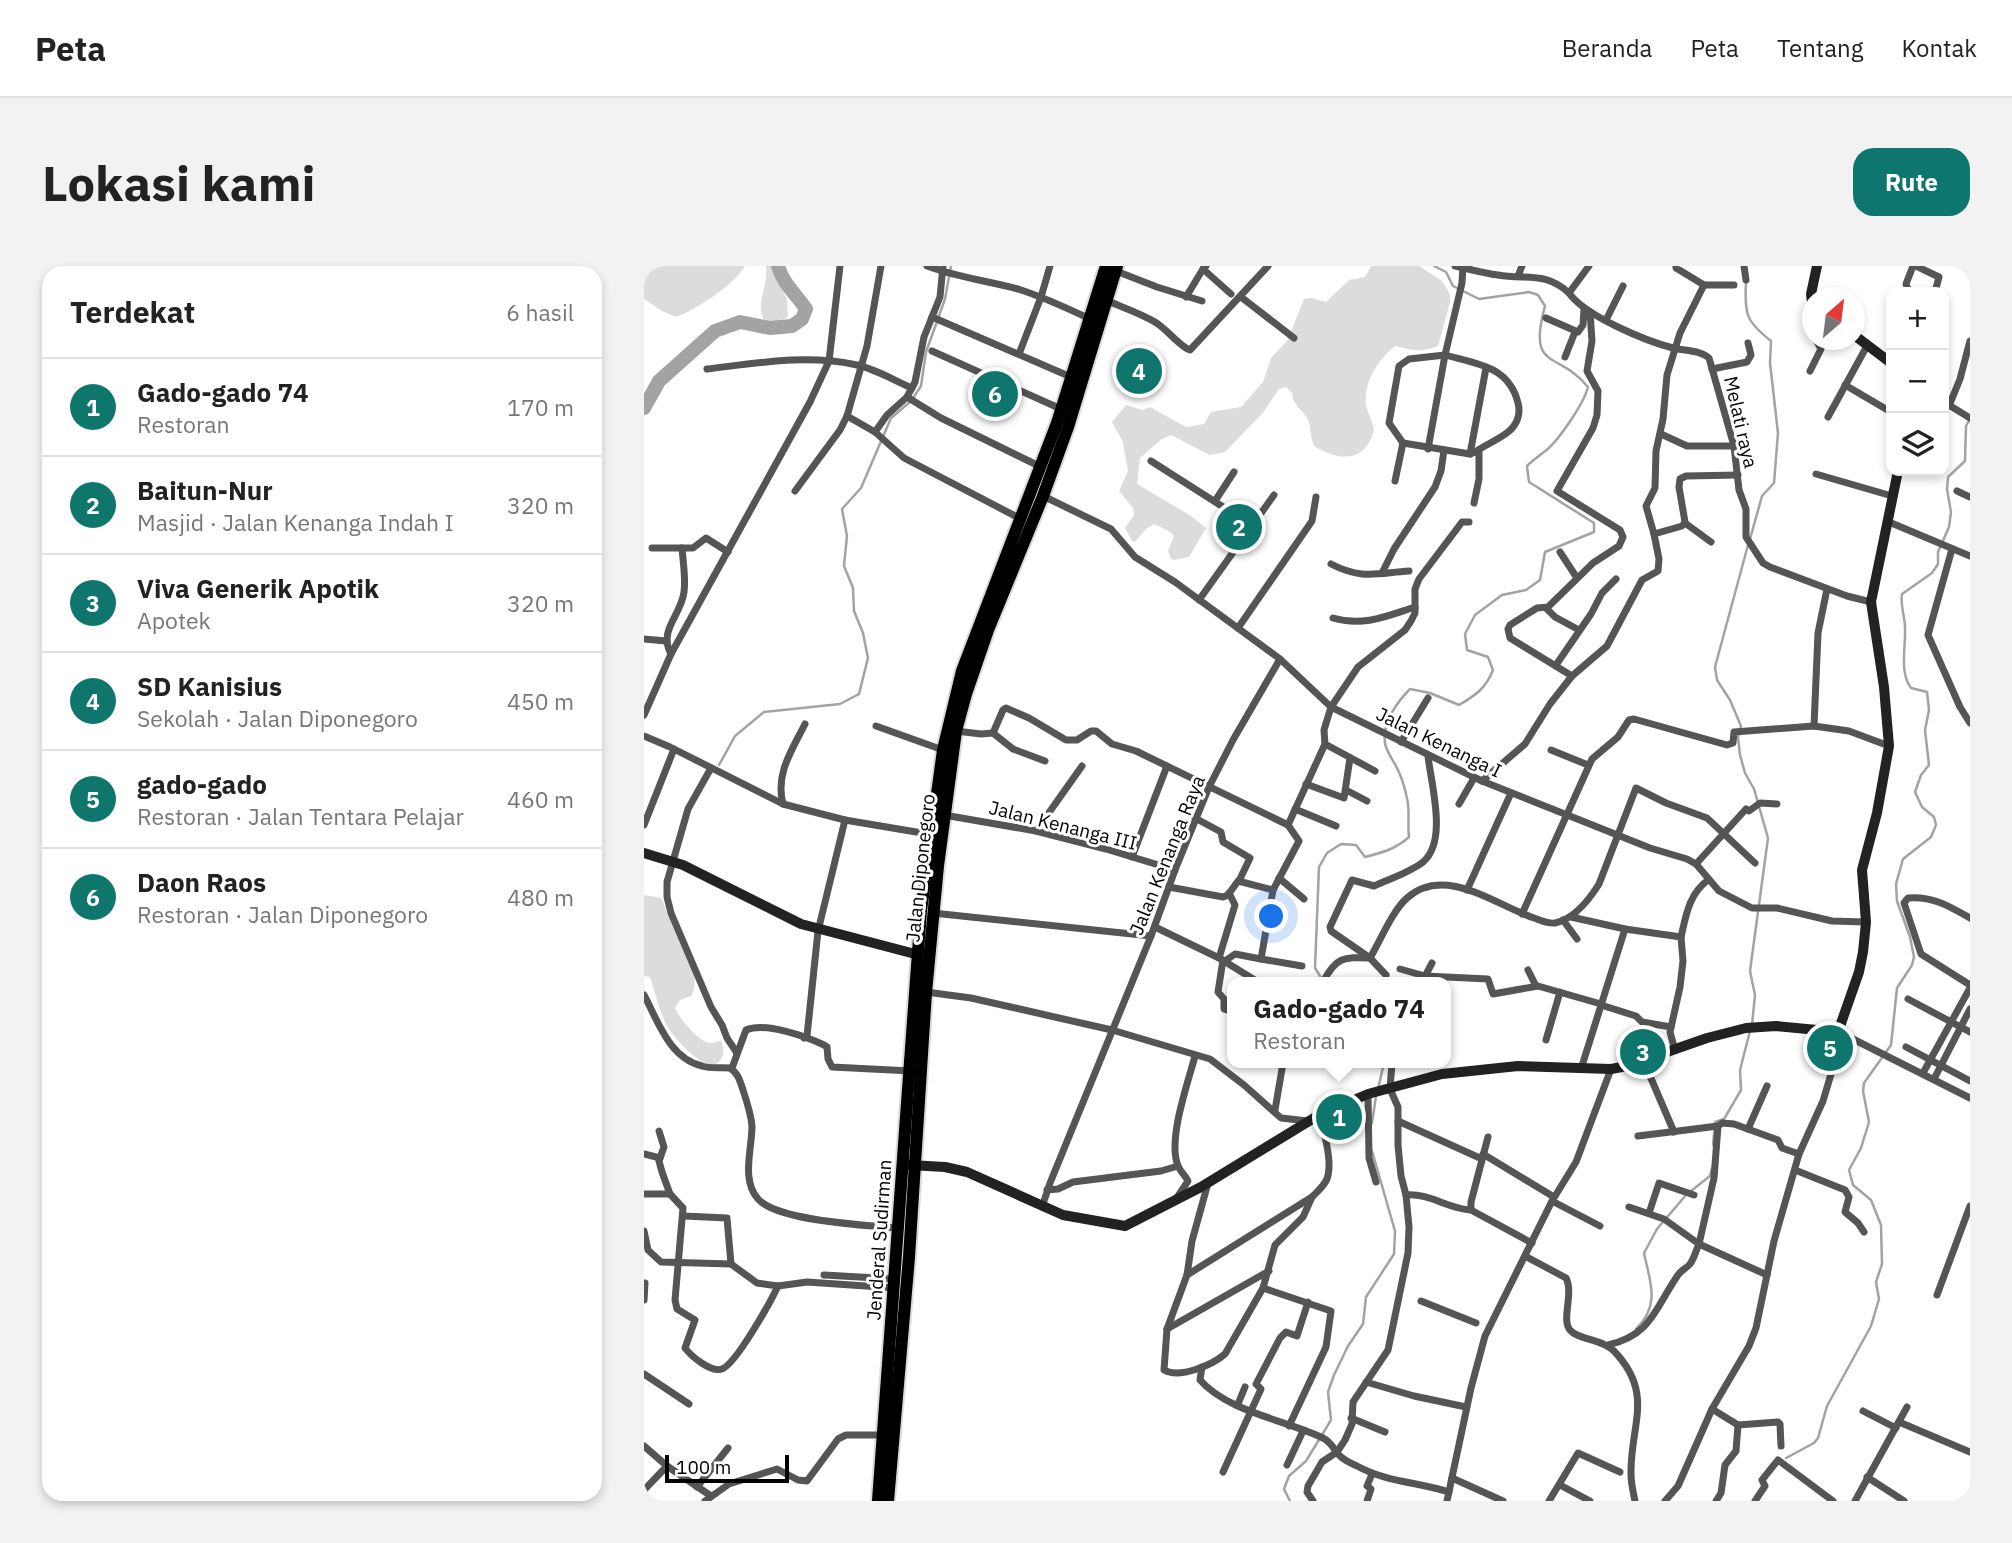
<!DOCTYPE html>
<html lang="id">
<head>
<meta charset="utf-8">
<style>
	:root { --surface:#fff; --page:#f2f2f2; --text:#222; --muted:#767676; --line:#e0e0e0; --accent:#0f766e }
	body { margin:0; font-family:"IBM Plex Sans",sans-serif; background:var(--page); color:var(--text) }
	.controls { position:absolute; right:21px; top:21px; display:grid; overflow:hidden; border-radius:14px; box-shadow:0 4px 10px #0003 }
	.controls button { width:63px; height:63px; display:grid; place-items:center; padding:0; border:0; border-bottom:2px solid var(--line); background:var(--surface); color:var(--text); font:35px sans-serif }
	.compass { position:absolute; left:1158px; top:21px; width:63px; height:63px; border-radius:50%; background:var(--surface); box-shadow:0 4px 10px #0003; rotate:28deg }
	.scale { position:absolute; left:21px; bottom:18px; width:124px; box-sizing:border-box; padding-left:7px; border:4px solid #000; border-top:0; font-size:19px; line-height:24px; white-space:nowrap; color:#000; -webkit-text-stroke:5px #fff; paint-order:stroke }
	.you { position:absolute; left:628px; top:651px; width:24px; height:24px; margin:-18px; border:5px solid #fff; border-radius:50%; background:#1a73e8; box-shadow:0 0 0 10px #1a73e833 }
	.badge { display:grid; place-items:center; width:46px; height:46px; border-radius:50%; background:var(--accent); color:#fff; font-size:23px; font-weight:700 }
	.pin { position:absolute; translate:-50% -50%; border:4px solid #fff; box-shadow:0 2px 7px #0006 }
	.popup { position:absolute; left:583px; top:711px; width:224px; height:91px; box-sizing:border-box; display:grid; place-content:center; border-radius:14px; background:var(--surface); filter:drop-shadow(0 2px 5px #0005); font-size:23px; white-space:nowrap; color:var(--muted) }
	.popup b { font-size:26px; color:var(--text) }
	.popup::after { content:''; position:absolute; left:50%; top:100%; margin-left:-14px; border:14px solid transparent; border-top-color:var(--surface) }
	.list { margin:0; padding:0; list-style:none }
	h2 { display:flex; justify-content:space-between; align-items:center; height:91px; margin:0; padding:0 28px; font-size:30px }
	h2 small { font-size:23px; font-weight:400; color:var(--muted) }
	.list li { display:grid; grid-template-columns:46px 1fr auto; gap:21px; align-items:center; box-sizing:border-box; height:98px; padding:0 28px; border-top:2px solid var(--line) }
	.list b { display:block; font-size:26px; white-space:nowrap }
	.list p { margin:0; font-size:23px; white-space:nowrap; color:var(--muted) }
	.list em { font-size:23px; font-style:normal; color:var(--muted) }
	.icon { flex:none; width:38px; height:38px; fill:none; stroke:currentColor; stroke-width:2; stroke-linecap:round; stroke-linejoin:round }
	.map { position:relative; flex:none; width:1326px; height:1235px; overflow:hidden; border-radius:21px }
	header { display:flex; align-items:center; gap:42px; box-sizing:border-box; height:98px; padding:0 35px; background:var(--surface); border-bottom:2px solid var(--line) }
	header strong { font-size:33px }
	nav { display:flex; gap:38px; margin-inline-start:auto; font-size:24px }
	.intro { display:flex; align-items:center; justify-content:space-between; box-sizing:border-box; height:168px; padding:0 42px }
	h1 { margin:0; font-size:49px }
	.button { padding:18px 32px; border-radius:21px; background:var(--accent); color:#fff; font-size:24px; font-weight:700 }
	main { display:flex; gap:42px; padding:0 42px }
	aside { flex:1; background:var(--surface); border-radius:21px; box-shadow:0 4px 10px #0003 }
	.map>svg:first-child { display:block }
	.green { fill:#dcdcdc }
	.lines { fill:none; stroke-linecap:round; stroke-linejoin:round }
	.stream { stroke:#a3a3a3; stroke-width:2.5 }
	.river { stroke:#a3a3a3; stroke-width:14 }
	.highway-casing { stroke:#dbdbdb; stroke-width:16 }
	.street { stroke:#555; stroke-width:7 }
	.secondary { stroke:#222; stroke-width:10 }
	.highway { stroke:#000; stroke-width:12 }
	.labels { text-anchor:middle; stroke-width:6; stroke-linejoin:round; paint-order:stroke }
	.street-label { font-size:19px; fill:#000; stroke:#fff }
</style>
</head>
<body>
<header>
<strong>Peta</strong>
<nav><a>Beranda</a><a>Peta</a><a>Tentang</a><a>Kontak</a></nav>
</header>
<div class="intro"><h1>Lokasi kami</h1><a class="button">Rute</a></div>
<main>
<aside>
<h2>Terdekat<small>6 hasil</small></h2>
<ul class="list">
<li><span class="badge">1</span><div><b>Gado-gado 74</b><p>Restoran</p></div><em>170 m</em></li>
<li><span class="badge">2</span><div><b>Baitun-Nur</b><p>Masjid · Jalan Kenanga Indah I</p></div><em>320 m</em></li>
<li><span class="badge">3</span><div><b>Viva Generik Apotik</b><p>Apotek</p></div><em>320 m</em></li>
<li><span class="badge">4</span><div><b>SD Kanisius</b><p>Sekolah · Jalan Diponegoro</p></div><em>450 m</em></li>
<li><span class="badge">5</span><div><b>gado-gado</b><p>Restoran · Jalan Tentara Pelajar</p></div><em>460 m</em></li>
<li><span class="badge">6</span><div><b>Daon Raos</b><p>Restoran · Jalan Diponegoro</p></div><em>480 m</em></li>
</ul>
</aside>
<div class="map">
<svg width="1326" height="1235" viewBox="0 0 1326 1235">
	<rect width="100%" height="100%" fill="#fff"/>
	<g class="green">
		<path d="M0 0H101C90 19 53 43 32 51L18 45 0 33Z"/>
		<path d="M122 0H128L143 34 144 50 136 57 120 54C111 37 125 18 122 0Z"/>
		<path d="M727 0H775L798 15 806 28V36L794 80C775 87 768 84 751 80 734 94 720 115 722 138 723 147 729 155 730 164 721 197 697 195 671 181 665 172 668 161 663 152 657 142 649 140 648 127L642 121 635 123 618 148 581 186 566 189 527 169 518 173 496 192 493 218 547 250 562 262 545 291 530 294 527 293 524 285 530 270 525 265 510 258 502 263 491 276 488 275 481 262 490 249 489 242 475 225 484 205 479 176 468 156 482 139 499 144 506 141 542 161 560 158 567 146 597 141 619 116 627 92 643 75 660 33 667 32 682 36 705 14 721 11Z"/>
		<path d="M0 629 17 632 19 635C25 660 62 707 47 730L36 734 31 742C35 752 54 775 65 777 69 778 73 775 77 775 79 781 81 785 78 791 68 814 35 777 27 766 16 751 13 732 7 714L6 711 0 710Z"/>
	</g>
	<g class="lines">
		<g class="stream">
			<path d="M1102 17C1100 49 1103 56 1127 75L1126 97 1134 167 1130 217 1118 230 1106 273"/>
			<path d="M1104 279 1071 401 1073 414 1086 434 1097 460 1094 471 1096 489 1101 507 1110 523 1124 572 1106 705 1111 729 1108 759"/>
			<path d="M75 499 91 470 120 446 196 438 215 428 224 392 219 367 210 345 209 322 200 300 203 270 198 243 217 222 247 152 267 135 277 120 282 86 301 33 307 0"/>
			<path d="M678 713 671 702 675 601 683 587 697 578 712 579 721 591C737 587 752 583 765 571 763 555 767 545 762 528 760 519 757 510 753 502 749 494 742 485 741 477 738 457 753 436 766 423L786 427 815 439C832 429 842 422 849 404L844 391 823 384 821 368 831 349 858 329 882 324 896 314 901 286 950 266V257L885 216 883 200C889 194 894 191 900 186 914 176 940 137 944 121 914 84 883 106 901 40L894 29 885 26 835 33 809 20 802 6 790 0"/>
			<path d="M734 823 740 797"/>
			<path d="M728 857 732 830"/>
			<path d="M1069 879 1071 856 1080 853 1097 824 1096 804 1106 765"/>
			<path d="M1047 925 1066 910 1068 902"/>
			<path d="M992 1063C1017 1039 1006 1016 1000 987L1013 963 1042 929"/>
			<path d="M1142 1192 1170 1177 1174 1172 1183 1140 1227 1060 1235 1033 1232 1016 1238 998 1237 959 1227 934 1209 919 1205 904 1217 882 1225 856 1219 825 1220 817 1247 779 1253 722 1268 699 1270 691 1266 671 1253 635 1252 618 1259 593 1287 571 1292 559 1290 551 1278 541 1271 526 1277 509 1285 499 1281 464 1285 444 1283 426 1267 422C1255 406 1262 381 1261 362 1261 350 1256 340 1258 328L1288 307 1294 298V286L1305 261 1307 246 1303 223 1304 211 1321 195 1322 160 1326 153"/>
			<path d="M646 1235 640 1223 645 1210 662 1195 687 1154 684 1126 690 1109 704 1080 719 1058 722 1031 750 988 751 965 728 885"/>
		</g>
		<path class="river" d="M0 142 15 115 71 65 96 56 126 62 148 60 158 53 162 43C152 28 139 18 134 0"/>
		<defs>
			<g id="highway">
				<path d="M234 1235 277 645 299 484 318 405 413 157 462 0"/>
				<path d="M244 1235 265 991 282 726 294 600 312 465 322 428 344 364 399 230 424 161 473 0"/>
			</g>
		</defs>
		<use href="#highway" class="highway-casing"/>
		<g class="street">
			<path d="M283 0C312 11 344 15 374 23 399 31 423 42 446 53"/>
			<path d="M299 0 296 31 280 71 271 116 263 131 243 149 231 166 260 192 377 253"/>
			<path d="M562 0 559 3 587 28"/>
			<path d="M811 0C825 3 839 7 854 9 882 14 901 5 925 27"/>
			<path d="M945 0 925 27C941 50 1002 75 1029 82 1041 85 1056 84 1065 92L1090 180 1095 224 1102 243V271L1119 297 1126 301 1203 330 1227 336"/>
			<path d="M1032 0V2L1060 19H1090"/>
			<path d="M1100 0 1102 14"/>
			<path d="M1272 0 1295 11 1291 26"/>
			<path d="M472 5 513 21 558 35"/>
			<path d="M874 10 878 0"/>
			<path d="M1265 26 1262 18 1269 0"/>
			<path d="M542 31 559 3"/>
			<path d="M597 31 650 72"/>
			<path d="M464 35C480 42 496 47 511 56 523 63 536 81 546 84L624 0"/>
			<path d="M288 51 427 111"/>
			<path d="M902 52 934 66 939 59 940 43"/>
			<path d="M962 54 979 20"/>
			<path d="M288 85 417 143"/>
			<path d="M375 88 397 31 406 0"/>
			<path d="M801 89C833 98 865 100 874 137 877 148 873 159 864 166 854 174 841 179 831 186L826 188 759 177 745 157 755 100 765 93Z"/>
			<path d="M921 91 931 66"/>
			<path d="M63 103C114 97 163 88 213 99 232 103 251 115 268 122"/>
			<path d="M1068 103 1103 96 1107 89 1104 77"/>
			<path d="M1166 105 1177 83 1172 74"/>
			<path d="M1201 119 1247 146"/>
			<path d="M263 131 297 152 397 201"/>
			<path d="M1300 136 1326 152"/>
			<path d="M1305 140 1316 113 1326 75"/>
			<path d="M203 150 231 166"/>
			<path d="M1184 151 1224 78"/>
			<path d="M1017 168 1043 180H1090"/>
			<path d="M784 183 801 89 818 17 819 0"/>
			<path d="M826 188 842 102"/>
			<path d="M507 195 609 260"/>
			<path d="M1172 208 1248 230"/>
			<path d="M751 215 759 177"/>
			<path d="M151 225 196 164 203 150 223 80 237 0"/>
			<path d="M1313 225 1326 231"/>
			<path d="M399 230 467 263 491 291 531 316 636 393 687 441 838 515 1006 582 1043 593 1052 598 1075 625 1108 642H1133L1188 655 1222 656"/>
			<path d="M571 235 590 206"/>
			<path d="M830 237 835 213V184"/>
			<path d="M1245 256 1326 290"/>
			<path d="M1041 257 1067 276"/>
			<path d="M1010 268 1002 240 1011 222 1012 185 1019 153 1023 109 1036 67 1060 19"/>
			<path d="M8 282H49L62 272 84 286"/>
			<path d="M1308 283 1284 369 1316 441 1326 457"/>
			<path d="M916 286 933 312"/>
			<path d="M687 298C718 314 733 307 765 305"/>
			<path d="M738 307 750 283 791 221 797 205 800 184"/>
			<path d="M555 334 630 229"/>
			<path d="M902 342 911 351 935 364"/>
			<path d="M689 352C719 361 743 350 771 341"/>
			<path d="M594 362 668 255 672 231"/>
			<path d="M0 373 22 375"/>
			<path d="M27 388C14 364 37 350 40 326 42 312 39 296 38 282"/>
			<path d="M912 399 947 348 958 327 972 313"/>
			<path d="M928 410 866 372 864 363 866 359 893 342 904 341 949 297 975 280 979 271 976 264 913 225 949 162 953 149 954 125 943 105 948 75 946 46"/>
			<path d="M0 449 27 388 166 136 185 95 196 0"/>
			<path d="M232 460 299 484"/>
			<path d="M1170 460 1174 367 1183 323"/>
			<path d="M312 465 337 468 349 467 359 444 362 442 385 452 422 474H433L447 465H452L468 478 492 485 644 559 681 478"/>
			<path d="M349 467 369 483 401 495"/>
			<path d="M0 470 26 481 139 538 201 554 290 569"/>
			<path d="M757 476 784 432"/>
			<path d="M907 484 944 499"/>
			<path d="M67 502 44 543 23 616V631L27 647 67 741 78 759 83 772 93 787"/>
			<path d="M731 505 681 478 680 464 687 441 714 401 761 364 767 355 771 347V323L775 313 818 256H825"/>
			<path d="M838 515 881 478 906 438 928 410 963 380 998 314 1014 305 1015 293 1010 268 1038 260 1041 256 1035 221 1036 213 1042 210 1094 209"/>
			<path d="M662 518 700 532 706 492"/>
			<path d="M702 524 723 535"/>
			<path d="M139 538C131 508 148 484 161 458"/>
			<path d="M815 538 830 512"/>
			<path d="M651 543 692 560"/>
			<path d="M300 549 392 565 462 583 531 604"/>
			<path d="M551 552 577 566 579 576 606 592 595 615"/>
			<path d="M0 559 30 483"/>
			<path d="M392 565 438 500"/>
			<path d="M488 591 523 500"/>
			<path d="M1052 598 1102 543 1105 545 1116 537 1133 538"/>
			<path d="M635 612 660 633"/>
			<path d="M525 621 579 631 584 629 594 615 629 624 655 575 644 559"/>
			<path d="M629 624 617 693 658 700"/>
			<path d="M823 624 867 527"/>
			<path d="M289 647 507 670"/>
			<path d="M878 648 948 493 974 471 985 454 990 453 1083 479 1089 477 1090 466 1170 460 1205 465 1245 480"/>
			<path d="M927 651 981 663 1037 671C1042 649 1045 628 1064 614"/>
			<path d="M1326 652C1305 640 1289 630 1264 632L1260 637 1277 688 1326 719"/>
			<path d="M919 654 933 673"/>
			<path d="M511 661 575 692 614 716"/>
			<path d="M575 692 591 639 585 627"/>
			<path d="M579 694 574 726 580 733V743L588 745"/>
			<path d="M581 695 591 688 617 693"/>
			<path d="M756 703 781 710 844 713 849 728 894 720 957 738"/>
			<path d="M884 704 892 720"/>
			<path d="M742 709 726 692 687 665 686 661 708 614 730 620C745 613 765 607 779 596 804 575 787 518 784 490"/>
			<path d="M679 716C692 691 699 691 726 692 736 675 749 644 763 632 801 598 853 640 890 652 896 654 904 658 911 657 930 653 945 634 955 618L992 522 1022 537 1063 552 1111 597"/>
			<path d="M778 716 788 697"/>
			<path d="M282 726 327 732 468 764 566 793 600 819 637 852 664 855"/>
			<path d="M0 729C14 755 25 792 58 800 67 803 77 801 86 802 94 807 96 815 99 824 103 836 107 848 108 860 108 883 97 914 114 933 133 955 226 960 255 962"/>
			<path d="M1264 733 1326 766"/>
			<path d="M957 739 992 750 998 756 1027 761"/>
			<path d="M1195 766 1326 832"/>
			<path d="M160 772 163 770 174 665 201 554"/>
			<path d="M902 774 916 726"/>
			<path d="M1262 781 1326 815"/>
			<path d="M1031 784 1026 766 1036 721 1039 695 1037 671"/>
			<path d="M1000 796 1030 866"/>
			<path d="M88 802 102 764C121 756 161 770 180 779L183 781 184 793 188 801 267 805"/>
			<path d="M937 803 981 663"/>
			<path d="M1279 807 1326 722"/>
			<path d="M1290 813 1326 743"/>
			<path d="M724 828 725 892 732 916"/>
			<path d="M631 844 639 797"/>
			<path d="M754 855 838 893"/>
			<path d="M1074 860 1070 912 1055 978 1123 1009"/>
			<path d="M1104 863 1123 820"/>
			<path d="M15 865 20 881 15 895 18 906 26 928 39 942 31 1034 33 1043 51 1054 41 1082C47 1090 67 1107 78 1103 92 1098 127 1035 134 1020L163 1016 251 1022"/>
			<path d="M994 870 1074 860 1078 857 1090 858 1134 874 1138 882 1155 888"/>
			<path d="M0 888 16 892"/>
			<path d="M839 888 910 931"/>
			<path d="M1151 904 1201 924 1205 931 1201 946 1214 957 1220 966"/>
			<path d="M564 917 548 975 543 1009 523 1063 520 1104C536 1113 568 1099 581 1088L619 1022 631 979 659 951 668 931"/>
			<path d="M403 924 414 923 429 916 517 905 534 900"/>
			<path d="M0 928H26"/>
			<path d="M762 929C786 927 804 943 827 944L888 977"/>
			<path d="M532 933 544 915C542 911 538 907 535 902 522 877 544 817 551 790"/>
			<path d="M908 935 956 960"/>
			<path d="M398 941 406 917 507 670 531 604 565 521 589 474 636 393"/>
			<path d="M827 944V936L844 871"/>
			<path d="M1005 947 1015 917 1050 929"/>
			<path d="M40 950 83 952 87 998"/>
			<path d="M0 965 4 984 17 996 87 998 113 1017 134 1020"/>
			<path d="M881 990 922 1012C930 1027 917 1054 926 1064 934 1074 957 1072 970 1085 1011 1128 986 1159 987 1208 987 1217 989 1226 991 1235"/>
			<path d="M180 1009 251 1013"/>
			<path d="M543 1009 668 931C673 926 680 920 683 913 689 897 680 865 675 849"/>
			<path d="M619 1022 687 1045 682 1081 645 1160"/>
			<path d="M1293 1029 1326 940"/>
			<path d="M0 1034 1 1017"/>
			<path d="M777 1035 832 1057"/>
			<path d="M523 1063 625 1005"/>
			<path d="M964 1079C1008 1069 1011 1042 1034 1009 1037 1004 1043 1002 1046 998 1050 993 1052 984 1055 978L1020 953 985 941"/>
			<path d="M558 1101 556 1114C584 1146 642 1154 679 1172 687 1176 689 1182 694 1188 699 1194 706 1197 713 1200 742 1216 774 1216 805 1226"/>
			<path d="M0 1108 45 1138"/>
			<path d="M722 1116 770 1130 822 1141"/>
			<path d="M594 1138 601 1121"/>
			<path d="M1068 1143 1094 1159 1134 1156 1136 1158 1137 1180"/>
			<path d="M1219 1145 1252 1162"/>
			<path d="M707 1152 741 1166"/>
			<path d="M1255 1156 1326 1186"/>
			<path d="M0 1180 23 1200 67 1230"/>
			<path d="M643 1199 659 1165"/>
			<path d="M579 1206 617 1123 612 1118 636 1072 642 1066 653 1070 664 1036"/>
			<path d="M1223 1211 1260 1235"/>
			<path d="M808 1212 859 1235"/>
			<path d="M916 1219 946 1235"/>
			<path d="M53 1221 84 1182"/>
			<path d="M0 1224 23 1200"/>
			<path d="M61 1235 85 1218 133 1203 154 1214 163 1215 194 1173 202 1169H240"/>
			<path d="M669 1235 663 1226 664 1220 678 1196 693 1186 701 1174 708 1158 709 1136 744 1084 764 987 765 961 762 929 757 910 754 879V841L746 823 748 797"/>
			<path d="M723 1235 727 1223 723 1220 728 1208"/>
			<path d="M803 1235 827 1122 841 1070 908 935 932 896 967 803"/>
			<path d="M905 1235 934 1187 976 1206"/>
			<path d="M1021 1235 1034 1220 1068 1143 1105 1080 1112 1062 1130 975 1155 888 1179 835 1199 768"/>
			<path d="M1072 1235 1077 1227 1081 1199 1092 1185 1094 1159"/>
			<path d="M1111 1235 1121 1220 1118 1214 1134 1194 1189 1235"/>
			<path d="M1211 1235 1263 1141"/>
		</g>
		<g class="secondary">
			<path d="M1168 36 1167 28 1173 0"/>
			<path d="M1210 69 1247 97"/>
			<path d="M0 587 39 599 157 658 275 689"/>
			<path d="M265 899 301 901 323 906 419 949 481 960 557 921 675 849 724 828 798 808 874 800 967 803 983 800 1063 772 1102 762 1132 760 1194 766 1215 706 1219 686 1222 656 1218 604 1233 547 1245 480 1240 421 1227 336 1254 205"/>
		</g>
		<use href="#highway" class="highway"/>
	</g>
	<g class="labels">
		<g class="street-label">
			<text transform="translate(1097 156) rotate(77)" y="7">Melati raya</text>
			<text transform="translate(795 476) rotate(26)" y="7">Jalan Kenanga I</text>
			<text transform="translate(419 559) rotate(14)" y="7">Jalan Kenanga III</text>
			<text transform="translate(523 589) rotate(-68)" y="7">Jalan Kenanga Raya</text>
			<text transform="translate(276 602) rotate(-84)" y="7">Jalan Diponegoro</text>
			<text transform="translate(235 974) rotate(-86)" y="7">Jenderal Sudirman</text>
		</g>
	</g>
</svg>
<div class="controls">
<button>+</button>
<button>−</button>
<button><svg class="icon" aria-label="layers" viewBox="0 0 24 24"><path d="M12 4l9 5-9 5-9-5zM3 14l9 5 9-5"/></svg></button>
</div>
<svg class="compass" viewBox="-18 -18 36 36"><path d="M0-13l5 13h-10z" fill="#e53935"/><path d="M0 13l5-13h-10z" fill="#767676"/></svg>
<div class="scale">100 m</div>
<div class="you"></div>
<div class="pin badge" style="left:695px;top:851px">1</div>
<div class="popup"><b>Gado-gado 74</b>Restoran</div>
<div class="pin badge" style="left:595px;top:261px">2</div>
<div class="pin badge" style="left:999px;top:786px">3</div>
<div class="pin badge" style="left:495px;top:105px">4</div>
<div class="pin badge" style="left:1186px;top:782px">5</div>
<div class="pin badge" style="left:351px;top:128px">6</div>
</div>
</main>
</body>
</html>
